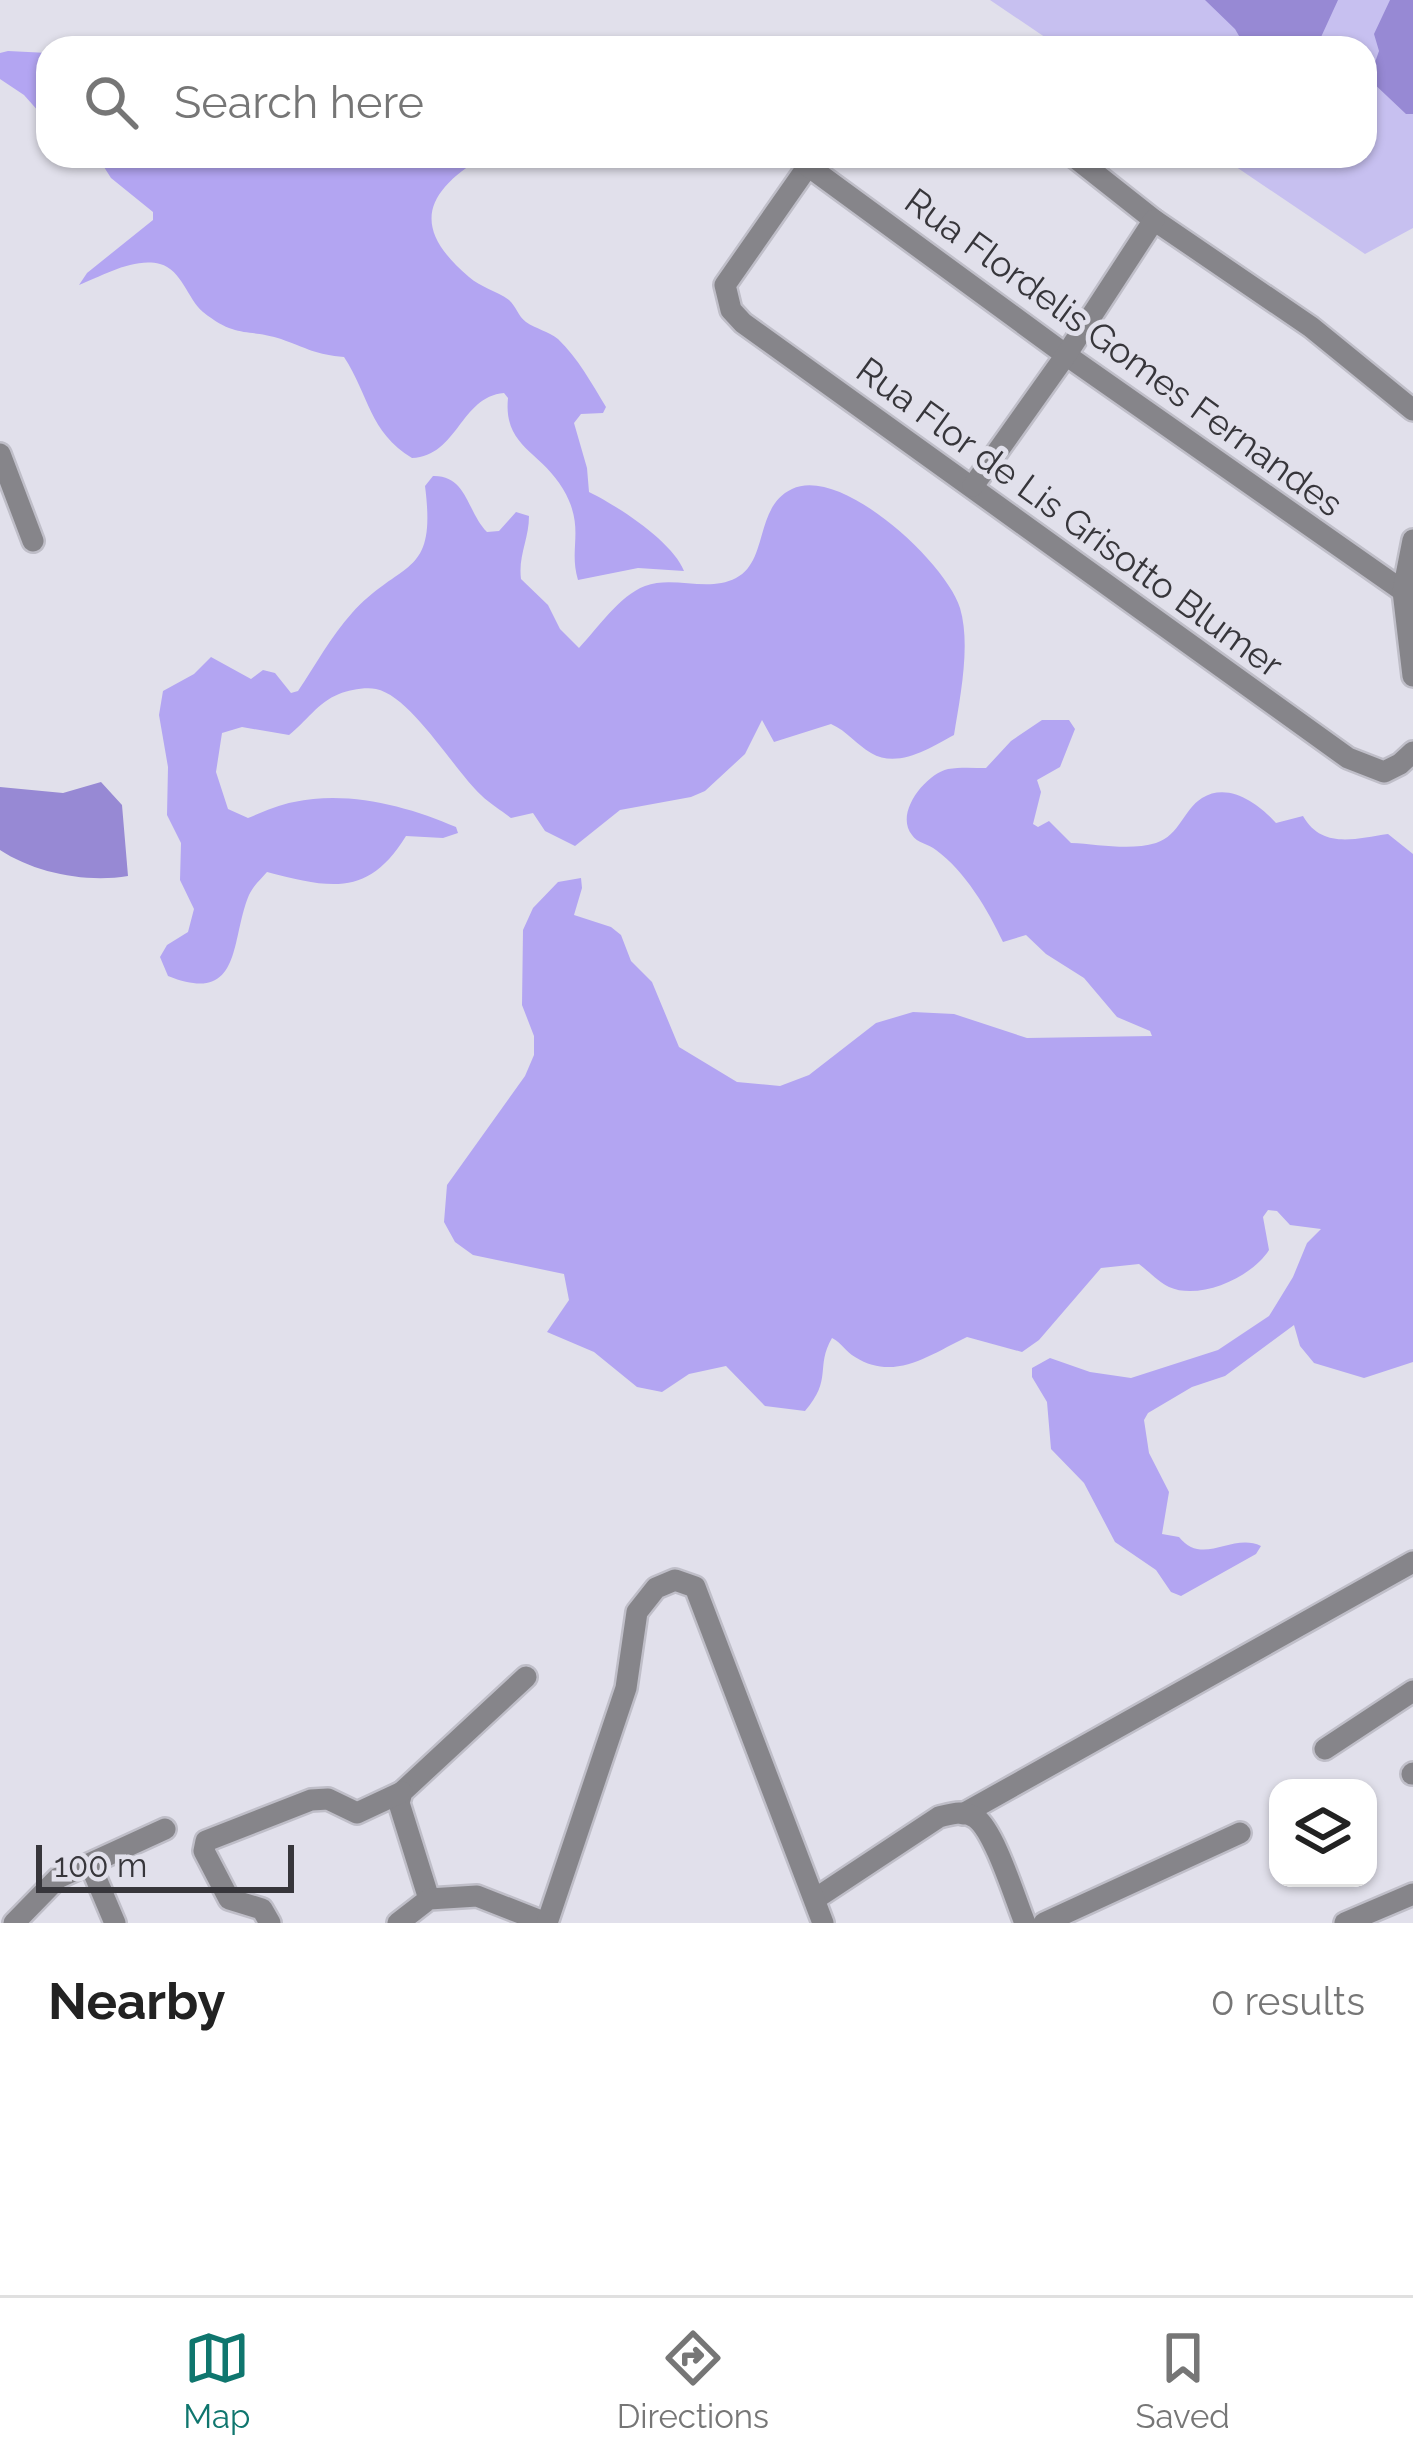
<!DOCTYPE html>
<html lang="en">
<head>
<meta charset="utf-8">
<style>
	:root { --surface:#fff; --page:#f2f2f2; --text:#222; --muted:#767676; --line:#e0e0e0; --accent:#0f766e }
	body { margin:0; font-family:Raleway,sans-serif; background:var(--page); color:var(--text) }
	.controls { position:absolute; right:36px; bottom:36px; display:grid; overflow:hidden; border-radius:24px; box-shadow:0 3px 9px #0004 }
	.controls button { width:108px; height:108px; display:grid; place-items:center; padding:0; border:0; border-bottom:3px solid var(--line); background:var(--surface); color:var(--text); font:60px sans-serif }
	.scale { position:absolute; left:36px; bottom:30px; width:258px; box-sizing:border-box; padding-left:12px; border:6px solid #37363b; border-top:0; font-size:33px; line-height:42px; white-space:nowrap; color:#37363b; -webkit-text-stroke:9px #e1e0eb; paint-order:stroke }
	.list { margin:0; padding:0; list-style:none }
	h2 { display:flex; justify-content:space-between; align-items:center; height:156px; margin:0; padding:0 48px; font-size:51px }
	h2 small { font-size:39px; font-weight:400; color:var(--muted) }
	.icon { flex:none; width:66px; height:66px; fill:none; stroke:currentColor; stroke-width:2; stroke-linecap:round; stroke-linejoin:round }
	.map { position:relative; flex:none; width:1413px; height:1923px; overflow:hidden }
	.search { position:absolute; background:var(--surface); box-shadow:0 3px 9px #0004; left:36px; right:36px; top:36px; height:132px; display:flex; align-items:center; gap:30px; box-sizing:border-box; padding:0 42px; border-radius:36px; color:var(--muted); font-size:45px }
	.sheet { height:372px; background:var(--surface) }
	nav { display:flex; justify-content:space-around; align-items:center; box-sizing:border-box; height:168px; border-top:3px solid var(--line); background:var(--surface); font-size:33px; color:var(--muted) }
	nav a { display:grid; justify-items:center; gap:6px }
	nav .on { color:var(--accent) }
	.map>svg:first-child { display:block }
	.green { fill:#c7c0f0 }
	.forest { fill:#b3a5f2 }
	.water { fill:#9789d4 }
	.lines { fill:none; stroke-linecap:round; stroke-linejoin:round }
	.street-casing { stroke:#bfbec8; stroke-width:26 }
	.street { stroke:#86858a; stroke-width:21 }
	.labels { text-anchor:middle; stroke-width:10; stroke-linejoin:round; paint-order:stroke }
	.street-label { font-size:36px; fill:#37363b; stroke:#e1e0eb }
</style>
</head>
<body>
<div class="map">
<svg width="1413" height="1923" viewBox="0 0 1413 1923">
	<rect width="100%" height="100%" fill="#e1e0eb"/>
	<path class="green" d="M990 0H1413V228L1365 254 1220 156H1365V48H1061Z"/>
	<g class="forest">
		<path d="M8 51 48 53V122L24 95 0 79V53Z"/>
		<path d="M97 156H325C338 162 458 156 484 156 425 192 410 227 469 277 480 287 497 291 509 300 516 306 518 316 526 322 536 329 548 331 558 339 578 358 592 384 606 407L603 413 581 414 574 423 587 468 589 492C618 506 673 542 684 571L638 568 578 580C568 547 586 528 563 489 541 451 503 447 508 398L504 393C460 397 458 456 412 458 369 432 369 395 344 357 317 355 306 348 281 339 246 328 237 339 203 312 187 298 182 270 160 264 134 257 102 276 79 285L87 273 153 220V212L111 178Z"/>
		<path d="M433 476C467 475 467 512 487 532L499 531 516 512 529 516C529 539 518 556 521 579L548 605 560 629 579 648C598 628 619 596 645 586 674 575 707 593 736 578 769 561 754 507 792 489 842 465 947 564 960 608 971 645 960 698 954 735 930 748 898 769 871 753 857 745 847 731 831 724L774 742 762 720 745 754 705 791 691 797 620 810 575 846 545 831 533 813 511 818C501 810 490 804 481 795 454 770 411 696 376 689 365 687 349 690 339 694 318 702 306 722 289 735L242 727 222 733 216 772 228 809 248 818C263 812 278 805 294 802 347 790 408 806 456 827L458 833 443 838 406 836C368 898 330 888 267 872 261 879 253 886 249 895 230 940 243 1006 168 976L160 957 167 945 188 932 194 909 180 880 181 843 167 815 168 767 159 715 163 691 194 674 211 657 251 679 263 670 275 673 291 693 298 691C315 666 331 636 352 613 402 558 437 579 425 486Z"/>
		<path d="M1042 720H1069L1075 729 1060 767 1037 780 1041 792 1033 824 1038 827 1049 821 1071 843C1097 844 1130 851 1156 843 1180 835 1183 810 1202 798 1229 781 1260 805 1276 823L1303 816C1322 849 1354 839 1388 834L1413 854V1362L1364 1378 1314 1363 1300 1346 1294 1325 1225 1376 1192 1387 1148 1413 1144 1420 1149 1453 1169 1492 1162 1534 1179 1537C1203 1567 1232 1532 1261 1546L1256 1554 1181 1596 1171 1592 1156 1570 1115 1542 1084 1483 1051 1449 1047 1402 1032 1377V1368L1050 1358 1090 1372 1131 1378 1218 1350 1269 1316 1293 1277 1307 1243 1321 1229 1290 1225 1277 1211 1268 1210 1263 1217 1269 1250C1252 1277 1200 1301 1169 1287 1159 1282 1148 1271 1139 1264L1101 1268 1039 1340 1022 1352 967 1337C929 1355 895 1382 855 1357 845 1351 842 1343 832 1338 815 1367 833 1379 805 1411L765 1406 726 1366 689 1374 662 1392 637 1387 594 1352 547 1332 569 1300 564 1274 473 1255 455 1242 444 1222 447 1185 525 1076 534 1055V1036L522 1005 523 930 533 908 558 882 581 878 582 888 574 915 611 927 621 935 631 961 652 982 679 1047 737 1082 780 1086 809 1075 876 1023 913 1012 954 1014 1027 1038 1152 1036 1150 1031 1117 1017 1084 978 1046 954 1026 935 1003 942C988 910 965 871 936 850 929 844 917 843 912 835 894 813 926 774 948 769 960 767 974 768 986 768L1011 741Z"/>
	</g>
	<g class="water">
		<path d="M1205 0H1338L1316 48H1246L1235 29Z"/>
		<path d="M1390 0H1413V114H1406L1369 79 1379 51 1374 34Z"/>
		<path d="M101 782 122 805 128 876C86 883 35 873 0 850V787L63 793Z"/>
	</g>
	<g class="lines">
		<defs>
			<g id="street">
				<path d="M815 156 725 285 731 310 743 323 1348 758 1384 772 1400 764 1413 752"/>
				<path d="M1073 156 1154 220 1311 327 1413 410"/>
				<path d="M808 166 1066 355 1403 591"/>
				<path d="M0 454 33 541"/>
				<path d="M973 486 1066 355 1154 220"/>
				<path d="M1413 540 1403 591 1413 676"/>
				<path d="M1325 1749 1413 1691"/>
				<path d="M1412 1774 1413 1773"/>
				<path d="M963 1814 1413 1562"/>
				<path d="M90 1864 115 1923"/>
				<path d="M429 1899 399 1803 402 1792 526 1677"/>
				<path d="M815 1899 939 1817C951 1814 964 1809 976 1818 995 1832 1015 1899 1025 1923"/>
				<path d="M14 1923 58 1878 165 1829"/>
				<path d="M270 1923 262 1909 229 1899 204 1851 206 1841 311 1800 328 1799 357 1813 402 1792"/>
				<path d="M398 1923 429 1899 477 1896 546 1923"/>
				<path d="M547 1923 626 1688 637 1612 656 1588 675 1580 695 1587 823 1923"/>
				<path d="M1044 1923 1240 1833"/>
				<path d="M1345 1923 1413 1894"/>
			</g>
		</defs>
		<use href="#street" class="street-casing"/>
		<use href="#street" class="street"/>
	</g>
	<g class="labels">
		<g class="street-label">
			<text transform="translate(1124 352) rotate(36)" y="13">Rua Flordelis Gomes Fernandes</text>
			<text transform="translate(1070 517) rotate(36)" y="13">Rua Flor de Lis Grisotto Blumer</text>
		</g>
	</g>
</svg>
<div class="controls">
<button><svg class="icon" aria-label="layers" viewBox="0 0 24 24"><path d="M12 4l9 5-9 5-9-5zM3 14l9 5 9-5"/></svg></button>
</div>
<div class="scale">100 m</div>
<div class="search"><svg class="icon" aria-label="search" viewBox="0 0 24 24"><circle cx="10" cy="10" r="6"/><path d="M15 15l6 6"/></svg>Search here</div>
</div>
<section class="sheet">
<h2>Nearby<small>0 results</small></h2>
<ul class="list">
</ul>
</section>
<nav>
<a class="on"><svg class="icon" aria-label="map" viewBox="0 0 24 24"><path d="M3 6l6-2 6 2 6-2v14l-6 2-6-2-6 2zM9 4v14M15 6v14"/></svg>Map</a>
<a><svg class="icon" aria-label="directions" viewBox="0 0 24 24"><path d="M12 3l9 9-9 9-9-9zM9 14v-3h6M13 9l2 2-2 2"/></svg>Directions</a>
<a><svg class="icon" aria-label="saved" viewBox="0 0 24 24"><path d="M7 4h10v16l-5-4-5 4z"/></svg>Saved</a>
</nav>
</body>
</html>
